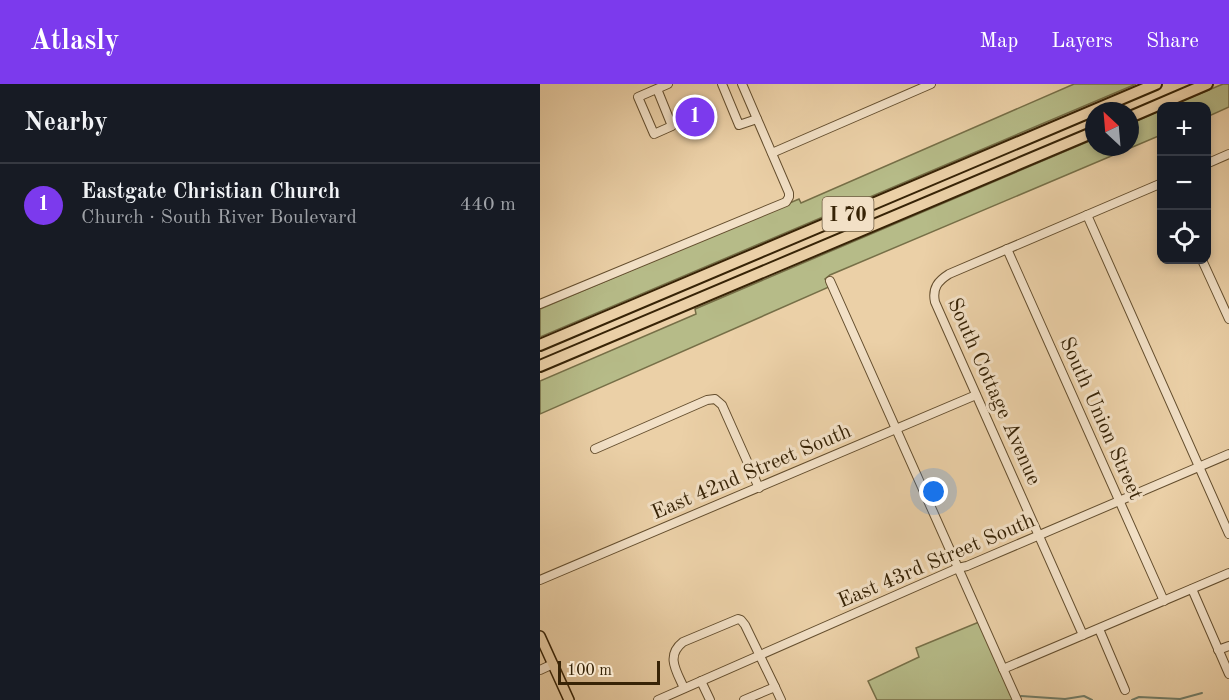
<!DOCTYPE html>
<html lang="en">
<head>
<meta charset="utf-8">
<style>
	:root { --surface:#171b24; --page:#20242c; --text:#f1f3f6; --muted:#9ea1a6; --line:#363941; --accent:#7c3aed }
	body { margin:0; font-family:"Old Standard TT",serif; background:var(--page); color:var(--text) }
	.controls { position:absolute; right:18px; top:18px; display:grid; overflow:hidden; border-radius:12px; box-shadow:0 3px 9px #0003 }
	.controls button { width:54px; height:54px; display:grid; place-items:center; padding:0; border:0; border-bottom:2px solid var(--line); background:var(--surface); color:var(--text); font:30px sans-serif }
	.compass { position:absolute; left:545px; top:18px; width:54px; height:54px; border-radius:50%; background:var(--surface); box-shadow:0 3px 9px #0003; rotate:334deg }
	.scale { position:absolute; left:18px; bottom:15px; width:102px; box-sizing:border-box; padding-left:6px; border:3px solid #372306; border-top:0; font-size:16px; line-height:21px; white-space:nowrap; color:#372306; -webkit-text-stroke:4px #f2e0c6; paint-order:stroke }
	.you { position:absolute; left:394px; top:408px; width:21px; height:21px; margin:-15px; border:4px solid #fff; border-radius:50%; background:#1a73e8; box-shadow:0 0 0 9px #1a73e833 }
	.badge { display:grid; place-items:center; width:39px; height:39px; border-radius:50%; background:var(--accent); color:#fff; font-size:20px; font-weight:700 }
	.pin { position:absolute; translate:-50% -50%; border:3px solid #fff; box-shadow:0 2px 6px #0006 }
	.list { margin:0; padding:0; list-style:none }
	h2 { display:flex; justify-content:space-between; align-items:center; height:78px; margin:0; padding:0 24px; font-size:26px }
	h2 small { font-size:20px; font-weight:400; color:var(--muted) }
	.list li { display:grid; grid-template-columns:39px 1fr auto; gap:18px; align-items:center; box-sizing:border-box; height:84px; padding:0 24px; border-top:2px solid var(--line) }
	.list b { display:block; font-size:22px; white-space:nowrap }
	.list p { margin:0; font-size:20px; white-space:nowrap; color:var(--muted) }
	.list em { font-size:20px; font-style:normal; color:var(--muted) }
	.icon { flex:none; width:33px; height:33px; fill:none; stroke:currentColor; stroke-width:2; stroke-linecap:round; stroke-linejoin:round }
	.map { position:relative; flex:none; width:689px; height:616px; overflow:hidden }
	header { display:flex; align-items:center; gap:36px; box-sizing:border-box; height:84px; padding:0 30px; background:var(--accent); color:#fff }
	header strong { font-size:28px }
	nav { display:flex; gap:33px; margin-inline-start:auto; font-size:21px }
	main { display:flex }
	aside { flex:1; background:var(--surface) }
	.map>svg:first-child { display:block }
	.green { fill:#b6bb88; stroke:#766f47; stroke-width:1.5 }
	.lines { fill:none; stroke-linecap:round; stroke-linejoin:round }
	.stream { stroke:#717c67; stroke-width:2 }
	.minor-casing { stroke:#644e2e; stroke-width:10 }
	.major-casing { stroke:#372306; stroke-width:12 }
	.highway-casing { stroke:#372306; stroke-width:14 }
	.minor { stroke:#f2e0c6; stroke-width:8 }
	.major { stroke:#ebd0a7; stroke-width:9 }
	.highway { stroke:#ebd0a7; stroke-width:10 }
	.labels { text-anchor:middle; stroke-width:6; stroke-linejoin:round; paint-order:stroke }
	.shield { fill:#f2e0c6; stroke:#6f5c40; stroke-width:1.5 }
	.shield-label { font-size:20px; font-weight:bold; fill:#372306 }
	.street-label { font-size:21px; fill:#372306; stroke:#f2e0c6 }
</style>
</head>
<body>
<header>
<strong>Atlasly</strong>
<nav><a>Map</a><a>Layers</a><a>Share</a></nav>
</header>
<main>
<aside>
<h2>Nearby<small></small></h2>
<ul class="list">
<li><span class="badge">1</span><div><b>Eastgate Christian Church</b><p>Church · South River Boulevard</p></div><em>440 m</em></li>
</ul>
</aside>
<div class="map">
<svg width="689" height="616" viewBox="0 0 689 616">
	<rect width="100%" height="100%" fill="#ebd0a7"/>
	<filter id="stains"><feTurbulence type="fractalNoise" baseFrequency=".00333" numOctaves="4"/><feColorMatrix values="0 0 0 0 .2 0 0 0 0 .09 0 0 0 0 .02 0 0 0 .5 -.17"/></filter>
	<radialGradient id="worn" r=".72"><stop offset=".6" stop-color="#630" stop-opacity="0"/><stop offset="1" stop-color="#630" stop-opacity=".3"/></radialGradient>
	<g class="green">
		<path d="M534 0H596L0 253V225L259 115 261 119Z"/>
		<path d="M683 0H689V23L667 33 666 22H630Z"/>
		<path d="M621 26V51L290 191 285 195 289 203 0 330V297L156 230 155 225 554 55V63H590V40Z"/>
		<path d="M439 538 473 616H337L328 597 379 573 376 564Z"/>
	</g>
	<g class="lines">
		<g class="stream">
			<path d="M481 612 525 615 544 612 552 616"/>
			<path d="M592 616 599 613 640 615 662 609"/>
		</g>
		<defs>
			<g id="minor">
				<path d="M182 0 199 41 217 35"/>
				<path d="M117 5 132 42 114 50 98 13 128 0"/>
				<path d="M232 69 391 0"/>
				<path d="M666 80 689 70"/>
				<path d="M547 131 689 450"/>
				<path d="M467 165 624 517"/>
				<path d="M662 176 689 235"/>
				<path d="M290 197 477 616"/>
				<path d="M0 220 246 118 249 113V109L202 0"/>
				<path d="M55 365 167 316 175 315 182 321 219 404"/>
				<path d="M0 496 436 311"/>
				<path d="M652 505 689 590"/>
				<path d="M559 545 585 606"/>
				<path d="M543 551 395 218C392 204 398 197 409 190L622 99"/>
				<path d="M678 566 689 562"/>
				<path d="M463 585 689 489"/>
				<path d="M0 586 13 580"/>
				<path d="M161 597 170 616"/>
				<path d="M235 603 241 616"/>
				<path d="M144 604C137 588 125 572 143 558L198 535 201 536 205 541 235 603 204 616"/>
				<path d="M118 616 418 484 427 482 689 370"/>
			</g>
			<path id="major" d="M0 552 29 616"/>
			<g id="highway">
				<path d="M590 33 667 0"/>
				<path d="M0 261 616 0"/>
				<path d="M0 282 554 48"/>
			</g>
		</defs>
		<use href="#minor" class="minor-casing"/>
		<use href="#major" class="major-casing"/>
		<use href="#highway" class="highway-casing"/>
		<use href="#minor" class="minor"/>
		<use href="#major" class="major"/>
		<use href="#highway" class="highway"/>
	</g>
	<g class="labels">
		<rect class="shield" x="282.5" y="113" width="51" height="34" rx="4.5"/>
		<g class="shield-label">
			<text x="308" y="137">I 70</text>
		</g>
		<g class="street-label">
			<text transform="translate(455 307) rotate(66)" y="7">South Cottage Avenue</text>
			<text transform="translate(562 334) rotate(66)" y="7">South Union Street</text>
			<text transform="translate(211 387) rotate(-23)" y="7">East 42nd Street South</text>
			<text transform="translate(396 476) rotate(-23)" y="7">East 43rd Street South</text>
		</g>
	</g>
	<rect width="100%" height="100%" filter="url(#stains)"/>
	<rect width="100%" height="100%" fill="url(#worn)"/>
</svg>
<div class="controls">
<button>+</button>
<button>−</button>
<button><svg class="icon" aria-label="locate" viewBox="0 0 24 24"><circle cx="12" cy="12" r="6"/><path d="M12 2v4M12 18v4M2 12h4M18 12h4"/></svg></button>
</div>
<svg class="compass" viewBox="-18 -18 36 36"><path d="M0-13l5 13h-10z" fill="#e53935"/><path d="M0 13l5-13h-10z" fill="#9ea1a6"/></svg>
<div class="scale">100 m</div>
<div class="you"></div>
<div class="pin badge" style="left:155px;top:33px">1</div>
</div>
</main>
</body>
</html>
